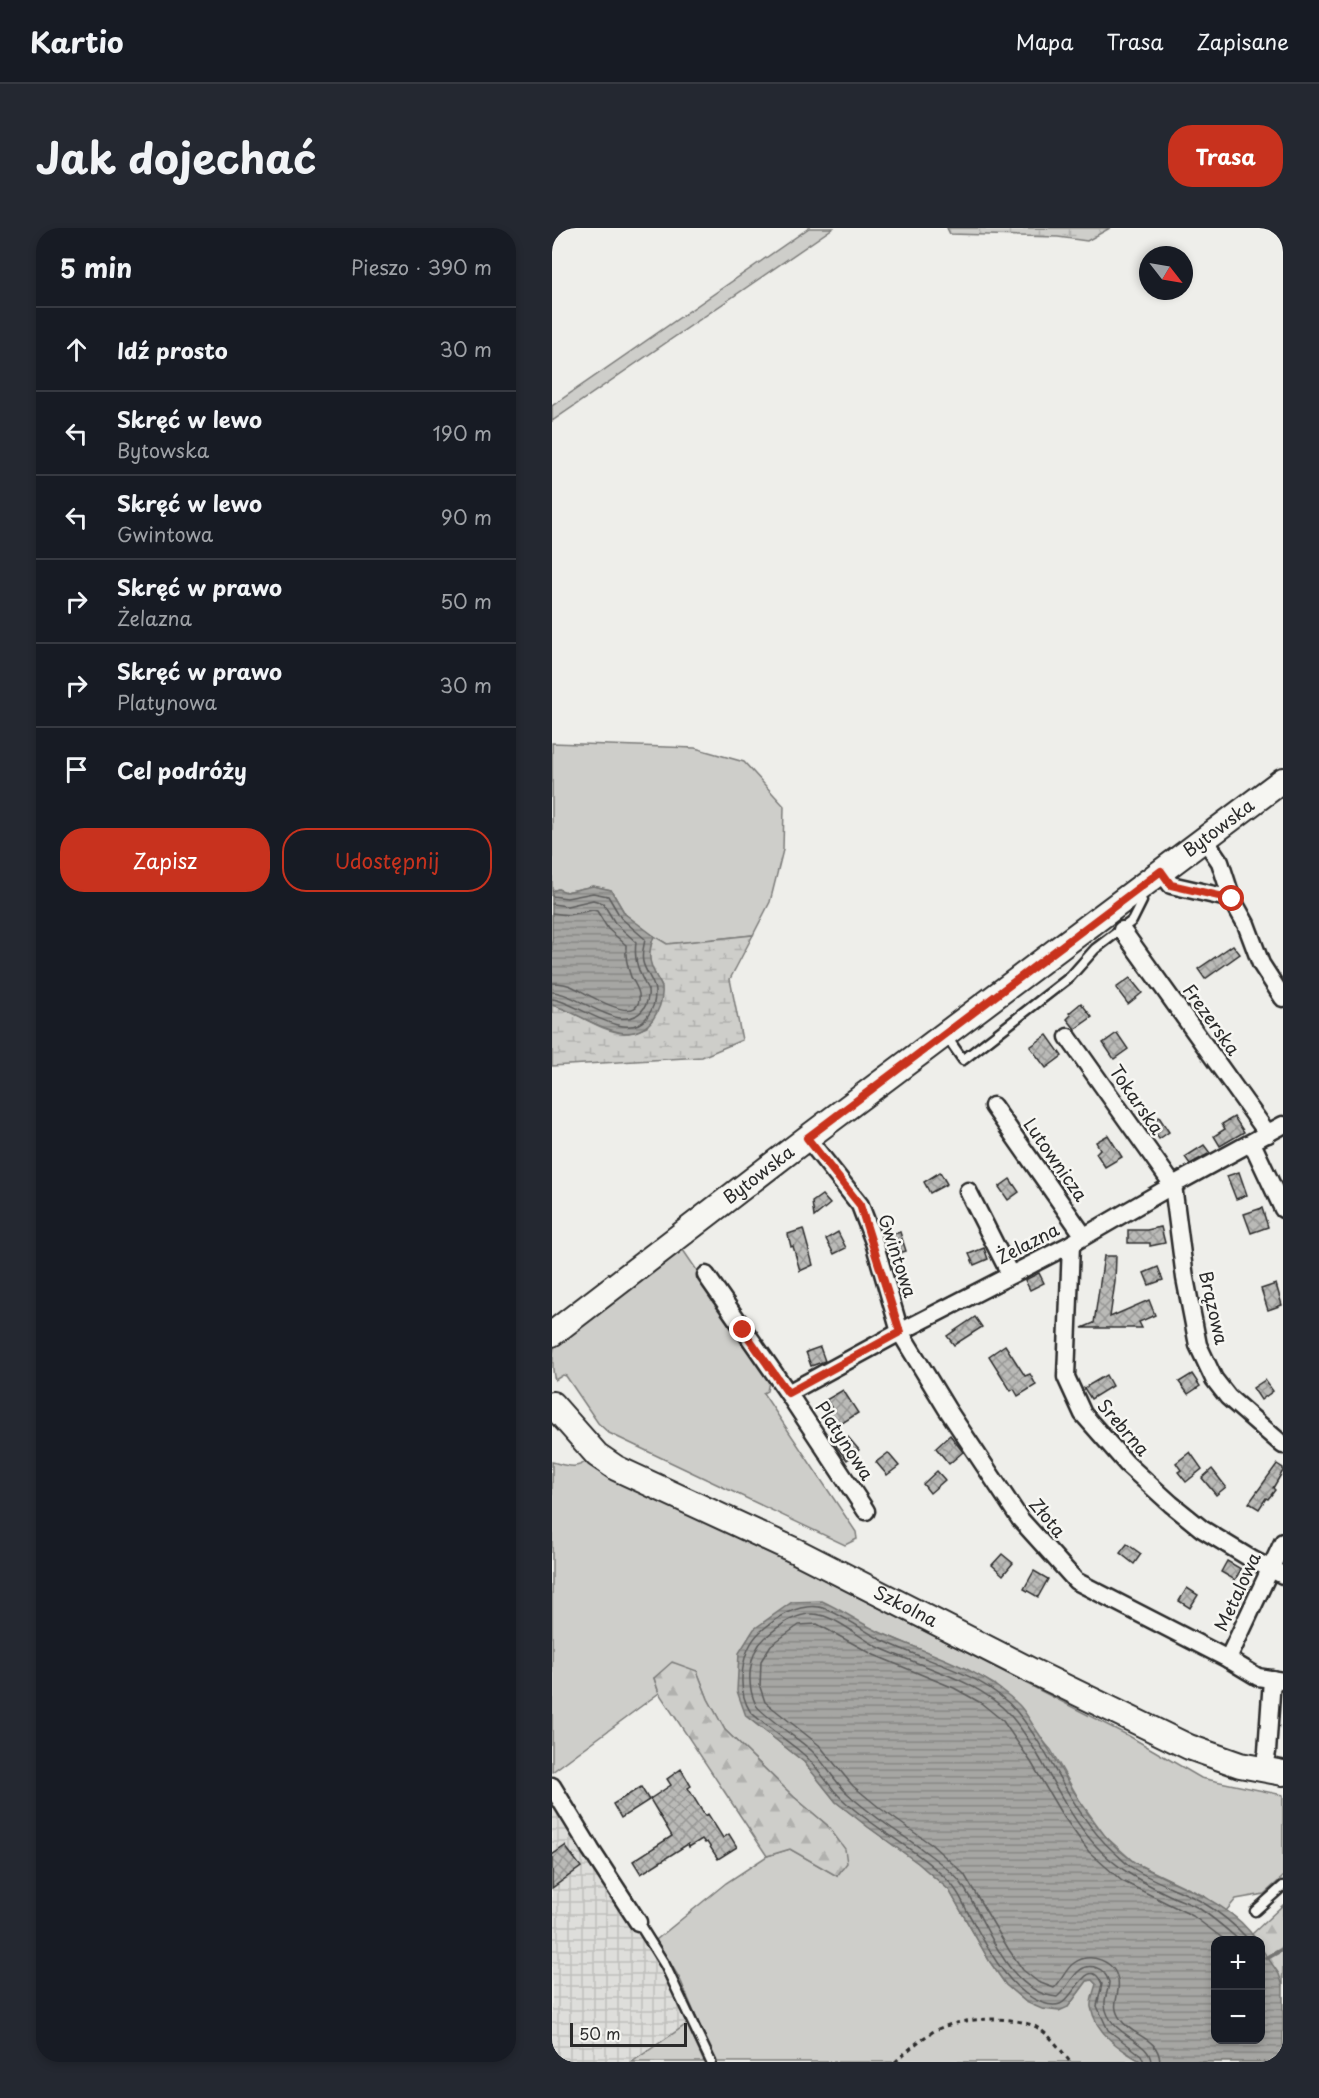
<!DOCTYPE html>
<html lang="pl">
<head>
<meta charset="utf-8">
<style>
	:root { --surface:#171b24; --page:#242831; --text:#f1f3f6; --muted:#9ea1a6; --line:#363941; --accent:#c8321e }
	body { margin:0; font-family:"Playpen Sans",sans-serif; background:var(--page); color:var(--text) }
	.controls { position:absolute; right:18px; bottom:18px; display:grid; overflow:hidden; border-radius:12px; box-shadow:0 3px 9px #0003 }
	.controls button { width:54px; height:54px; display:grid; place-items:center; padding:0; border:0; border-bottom:2px solid var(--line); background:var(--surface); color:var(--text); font:30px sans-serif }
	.compass { position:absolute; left:587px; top:18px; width:54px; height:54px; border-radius:50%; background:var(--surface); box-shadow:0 3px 9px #0003; rotate:121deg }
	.scale { position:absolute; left:18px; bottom:15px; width:117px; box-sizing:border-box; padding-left:6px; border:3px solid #2b2b2b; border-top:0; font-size:16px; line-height:21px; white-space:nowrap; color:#2b2b2b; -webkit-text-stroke:4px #f6f6f2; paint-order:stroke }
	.stop { position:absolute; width:18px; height:18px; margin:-14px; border:4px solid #c8321e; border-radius:50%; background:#fff }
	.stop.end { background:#c8321e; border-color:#fff; box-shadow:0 2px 6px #0008 }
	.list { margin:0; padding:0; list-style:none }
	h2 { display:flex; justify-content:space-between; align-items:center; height:78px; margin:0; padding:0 24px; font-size:26px }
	h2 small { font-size:20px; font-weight:400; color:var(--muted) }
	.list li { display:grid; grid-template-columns:39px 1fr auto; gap:18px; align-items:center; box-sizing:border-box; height:84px; padding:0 24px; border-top:2px solid var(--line) }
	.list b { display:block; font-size:22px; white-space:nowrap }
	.list p { margin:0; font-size:20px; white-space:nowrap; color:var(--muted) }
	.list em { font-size:20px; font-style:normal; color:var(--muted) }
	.actions { display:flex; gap:12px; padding:18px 24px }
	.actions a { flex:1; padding:14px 0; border:2px solid var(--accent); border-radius:24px; text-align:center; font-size:21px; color:var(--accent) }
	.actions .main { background:var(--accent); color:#fff }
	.icon { flex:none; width:33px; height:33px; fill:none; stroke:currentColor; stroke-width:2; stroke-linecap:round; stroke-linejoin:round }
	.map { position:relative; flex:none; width:731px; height:1834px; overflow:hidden; border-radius:24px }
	header { display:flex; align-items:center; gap:36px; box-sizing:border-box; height:84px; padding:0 30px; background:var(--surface); border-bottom:2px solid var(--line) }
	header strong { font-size:28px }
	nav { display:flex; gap:33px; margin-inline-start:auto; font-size:21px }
	.intro { display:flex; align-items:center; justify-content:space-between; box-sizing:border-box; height:144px; padding:0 36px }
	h1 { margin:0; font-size:42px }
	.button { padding:15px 27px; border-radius:24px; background:var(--accent); color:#fff; font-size:21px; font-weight:700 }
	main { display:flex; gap:36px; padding:0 36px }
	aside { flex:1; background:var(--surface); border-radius:24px; box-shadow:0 3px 9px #0003 }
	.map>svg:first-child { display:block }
	.industrial { fill:url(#industrial-grid) }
	.grass { fill:#cececa; stroke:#7c7c7a; stroke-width:1.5 }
	.forest { fill:url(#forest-firs); stroke:#7c7c7a; stroke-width:1.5 }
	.wetland { fill:url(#wetland-marsh); stroke:#7c7c7a; stroke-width:1.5 }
	.water { fill:url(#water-rules); stroke:#757573; stroke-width:1.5 }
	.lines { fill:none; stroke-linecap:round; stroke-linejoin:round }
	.shore { stroke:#5c5c5b; stroke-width:1.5 }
	.stream { stroke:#757573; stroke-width:4.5 }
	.building { fill:url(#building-cross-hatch); stroke:#2b2b2b; stroke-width:1.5 }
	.lane-casing { stroke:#2b2b2b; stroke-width:13 }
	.street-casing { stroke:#2b2b2b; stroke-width:21 }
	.secondary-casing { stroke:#2b2b2b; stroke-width:28 }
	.path { stroke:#2b2b2b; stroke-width:3; stroke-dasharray:4.5 4.5; stroke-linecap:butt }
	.lane { stroke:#f6f6f2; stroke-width:8 }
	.street { stroke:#f6f6f2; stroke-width:16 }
	.secondary { stroke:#f6f6f2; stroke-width:24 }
	.route { stroke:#c8321e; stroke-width:8 }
	.labels { text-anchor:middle; stroke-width:5; stroke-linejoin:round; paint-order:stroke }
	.street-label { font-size:18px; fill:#2b2b2b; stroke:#f6f6f2 }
</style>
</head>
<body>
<header>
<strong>Kartio</strong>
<nav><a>Mapa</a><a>Trasa</a><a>Zapisane</a></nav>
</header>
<div class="intro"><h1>Jak dojechać</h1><a class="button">Trasa</a></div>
<main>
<aside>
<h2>5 min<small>Pieszo · 390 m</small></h2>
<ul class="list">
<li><svg class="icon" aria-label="ahead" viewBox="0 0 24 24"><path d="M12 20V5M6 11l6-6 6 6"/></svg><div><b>Idź prosto</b></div><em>30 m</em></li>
<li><svg class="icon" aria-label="left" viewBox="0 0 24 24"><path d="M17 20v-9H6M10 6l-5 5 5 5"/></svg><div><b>Skręć w lewo</b><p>Bytowska</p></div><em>190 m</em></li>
<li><svg class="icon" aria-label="left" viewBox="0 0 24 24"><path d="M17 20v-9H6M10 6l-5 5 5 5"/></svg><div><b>Skręć w lewo</b><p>Gwintowa</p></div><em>90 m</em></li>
<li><svg class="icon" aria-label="right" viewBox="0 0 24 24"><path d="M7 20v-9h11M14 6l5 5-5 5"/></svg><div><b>Skręć w prawo</b><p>Żelazna</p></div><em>50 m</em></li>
<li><svg class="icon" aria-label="right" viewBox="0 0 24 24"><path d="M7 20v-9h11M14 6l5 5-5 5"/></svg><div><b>Skręć w prawo</b><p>Platynowa</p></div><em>30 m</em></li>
<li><svg class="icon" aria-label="arrive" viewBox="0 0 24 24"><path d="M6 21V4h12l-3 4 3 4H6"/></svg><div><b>Cel podróży</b></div></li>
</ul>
<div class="actions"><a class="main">Zapisz</a><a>Udostępnij</a></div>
</aside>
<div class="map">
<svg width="731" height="1834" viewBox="0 0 731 1834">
	<defs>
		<pattern id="industrial-grid" width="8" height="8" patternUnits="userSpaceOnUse" patternTransform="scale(1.5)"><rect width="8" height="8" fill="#dededb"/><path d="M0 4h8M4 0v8" fill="none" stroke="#bfbfbc"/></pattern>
		<pattern id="forest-firs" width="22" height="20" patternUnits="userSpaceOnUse" patternTransform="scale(1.5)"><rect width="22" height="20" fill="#cececa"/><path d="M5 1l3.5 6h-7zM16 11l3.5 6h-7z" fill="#b1b1ae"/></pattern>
		<pattern id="wetland-marsh" width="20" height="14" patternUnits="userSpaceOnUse" patternTransform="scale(1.5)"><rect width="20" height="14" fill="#cececa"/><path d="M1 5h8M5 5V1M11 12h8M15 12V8" fill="none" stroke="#b1b1ae"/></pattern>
		<pattern id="water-rules" width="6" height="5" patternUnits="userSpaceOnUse" patternTransform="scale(1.5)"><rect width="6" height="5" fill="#a6a6a3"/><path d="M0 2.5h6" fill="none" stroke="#878785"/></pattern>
		<pattern id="building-cross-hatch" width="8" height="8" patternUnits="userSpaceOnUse" patternTransform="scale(1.5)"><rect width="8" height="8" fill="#babab7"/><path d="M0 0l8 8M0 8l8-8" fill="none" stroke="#979795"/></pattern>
	</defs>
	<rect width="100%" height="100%" fill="#eeeeea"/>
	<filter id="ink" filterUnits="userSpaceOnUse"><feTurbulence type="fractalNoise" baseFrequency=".0167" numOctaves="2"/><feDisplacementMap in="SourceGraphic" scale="12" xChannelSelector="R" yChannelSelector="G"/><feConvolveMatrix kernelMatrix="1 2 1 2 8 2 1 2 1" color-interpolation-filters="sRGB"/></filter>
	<g filter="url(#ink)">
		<path class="industrial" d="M4 1578 102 1726 135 1796 80 1834H0V1581Z"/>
		<g class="grass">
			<path d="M257 0H281L0 193V178Z"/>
			<path d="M0 515 143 520 192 534 232 578 231 622 218 674 201 707 115 716 92 702 73 686 59 662 41 658 14 664 6 661 0 663Z"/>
			<path d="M131 1022 218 1149 215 1163 211 1165 304 1304 305 1311 293 1317 57 1205 46 1195 14 1148 11 1147 3 1152C0 1143 0 1125 3 1117Z"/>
			<path d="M36 1231 577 1508 649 1550 731 1567V1649L712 1666 684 1671 674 1683 652 1668 583 1635 553 1608 528 1573 499 1522 442 1456 412 1440 332 1406 194 1488 252 1534 284 1574 316 1599 366 1635 397 1662 438 1734 454 1757 474 1774 516 1779 535 1753 540 1752 544 1756 573 1824 590 1834H163L128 1751 104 1712 174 1655 215 1628 238 1621 285 1648 275 1597 242 1569 173 1502 156 1471 145 1443 102 1450 107 1465 0 1544V1234C13 1237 26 1243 36 1231Z"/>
			<path d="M135 1796 152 1834H80Z"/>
		</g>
		<g class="forest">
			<path d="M120 1434 145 1443 156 1471 173 1502 242 1569 275 1597 293 1621 295 1635 285 1648 238 1621 215 1628 107 1465 102 1450Z"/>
			<path d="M731 1677V1758C726 1741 709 1728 708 1712H704L700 1706Z"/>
		</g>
		<g class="wetland">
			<path d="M395 0H558L535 13 506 9 398 6Z"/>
			<path d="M201 707 178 751 190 812 150 829 0 838V777C25 783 46 803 72 805 79 806 89 801 95 799L110 759C98 738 93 732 102 708L115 716Z"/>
		</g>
		<g class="water">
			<path d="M41 658 59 662 73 686 102 708C96 724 96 733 104 748 106 752 109 756 110 760 111 771 107 782 101 791 76 826 30 784 0 777V663L6 661 14 664Z"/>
			<path d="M270 1373C292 1383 312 1398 334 1407 379 1427 431 1441 467 1477 474 1484 479 1495 485 1503 515 1547 537 1603 582 1634 590 1639 599 1643 607 1647 641 1664 683 1679 704 1712H664V1812H708L709 1720 727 1746 731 1758V1834H590C568 1821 544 1806 539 1779 538 1773 542 1763 544 1756L540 1752 535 1753 516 1779 507 1783 490 1781 474 1774 454 1757 438 1734 397 1662 366 1635 316 1599 284 1574 252 1534 194 1488 185 1463 187 1425 202 1401 240 1374Z"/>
		</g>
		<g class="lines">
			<g class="shore">
				<path d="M0 668 15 670 41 665 56 668 69 690 93 711C92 719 89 725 91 734 93 744 103 754 103 764 103 775 101 781 95 789 74 817 24 773 0 771"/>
				<path d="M0 676 15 678 41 672 51 675 63 695 84 714C82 729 85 740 92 754 92 755 96 761 96 762 97 767 95 776 92 780 72 810 27 765 0 764"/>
				<path d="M0 685 16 687 41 682 45 683 56 701 74 717C73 728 75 738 79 749 82 754 86 760 87 766 91 802 34 765 23 760 16 756 7 755 0 755"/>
				<path d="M592 1834 589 1827 556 1802 545 1778 550 1756C537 1725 521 1772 508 1776 498 1780 482 1772 474 1766 447 1746 432 1712 415 1683 411 1674 406 1664 400 1657 368 1622 324 1603 290 1571 275 1557 266 1538 250 1525 240 1516 204 1491 198 1483 184 1461 189 1422 208 1404 224 1390 245 1376 267 1379 283 1382 311 1402 326 1410 371 1434 431 1443 465 1484 501 1527 519 1585 561 1623 567 1628 573 1635 579 1639 601 1654 628 1661 650 1674 667 1684 684 1698 697 1712"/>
				<path d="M599 1834C598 1812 556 1807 553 1777 552 1770 557 1761 557 1754 555 1748 551 1742 545 1740 525 1732 517 1760 505 1769 453 1764 435 1692 409 1655 400 1643 383 1631 371 1622 346 1604 318 1587 295 1565 282 1553 273 1535 260 1523 249 1513 209 1486 204 1477 194 1457 196 1425 213 1410 227 1397 248 1382 268 1387 287 1391 308 1410 326 1419 368 1439 427 1451 459 1488 492 1527 509 1580 544 1618 565 1641 590 1654 617 1667 627 1672 638 1675 648 1681 662 1690 674 1701 687 1712"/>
				<path d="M608 1834C607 1809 581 1809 569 1792 557 1776 569 1768 566 1752 562 1732 538 1724 522 1735 513 1741 510 1753 502 1760L486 1754 471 1742 457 1722 412 1646 380 1617 329 1581 301 1558 267 1517 213 1474 208 1459 209 1433 219 1417 247 1397 265 1396 322 1427 402 1460 429 1475 451 1493 479 1534 509 1585 537 1624 570 1653 641 1688 673 1712"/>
			</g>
			<path class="stream" d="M715 1730 731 1721"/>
		</g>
		<g class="building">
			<path d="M681 717 688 726 653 751 646 741Z"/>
			<path d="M578 750 590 765 576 776 564 760Z"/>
			<path d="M529 775 540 789 523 801 515 791 519 787 517 785Z"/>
			<path d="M565 805 576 821 562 831 551 815Z"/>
			<path d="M495 807 510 828 494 840 478 819Z"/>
			<path d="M607 889 617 904 607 911 597 896Z"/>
			<path d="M682 889 692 904 668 918 662 908 673 901 670 896Z"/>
			<path d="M556 907 570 929 553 939 544 925 548 921 544 914Z"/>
			<path d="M652 917 658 925 638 936 633 929Z"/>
			<path d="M388 944 395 956 378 965 372 954Z"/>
			<path d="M687 944 695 967 684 971 675 948Z"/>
			<path d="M458 951 467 964 456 972 447 959Z"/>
			<path d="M270 967 278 976 262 989 260 974Z"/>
			<path d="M710 980 716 999 699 1005 692 986Z"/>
			<path d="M609 999 613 1015 598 1018V1015H576V1002H595Z"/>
			<path d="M251 1001 261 1037 248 1043 241 1018 239 1019 236 1006Z"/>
			<path d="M286 1004 294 1020 282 1026 274 1011Z"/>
			<path d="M348 1004 354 1023 338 1028 332 1009Z"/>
			<path d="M432 1020 436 1031 422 1037 417 1026Z"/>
			<path d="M552 1028H564L563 1054 558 1089 597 1072 603 1087 587 1094 590 1100H530L542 1095Z"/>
			<path d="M606 1039 611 1052 597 1057 592 1045Z"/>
			<path d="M487 1045 492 1055 478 1062 473 1052Z"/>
			<path d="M724 1056 730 1077 716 1082 709 1061Z"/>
			<path d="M423 1089 430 1099 402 1117 395 1108Z"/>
			<path d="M453 1117 473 1148 478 1146 484 1157 466 1168 462 1161 459 1163 437 1128Z"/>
			<path d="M268 1119 273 1133 259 1138 254 1124Z"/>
			<path d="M640 1146 648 1158 636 1166 627 1154Z"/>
			<path d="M554 1147 560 1158 539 1171 532 1160Z"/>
			<path d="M713 1152 721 1163 709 1172 701 1160Z"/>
			<path d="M291 1162 306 1185 284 1199 274 1183 279 1179 274 1172Z"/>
			<path d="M398 1207 411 1224 397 1236 384 1220Z"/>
			<path d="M296 1209 307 1222 295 1232 284 1218Z"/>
			<path d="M638 1224 650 1241 634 1254 626 1244 629 1242 624 1235Z"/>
			<path d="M336 1225 347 1238 335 1247 324 1234Z"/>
			<path d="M725 1236 731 1240V1243L721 1260 723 1262 716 1271 714 1270 707 1281 697 1275Z"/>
			<path d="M660 1241 674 1259 664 1267 650 1250Z"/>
			<path d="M385 1243 393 1252 378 1265 371 1256Z"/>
			<path d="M575 1316 589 1326 582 1336 568 1325Z"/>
			<path d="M450 1326 461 1335 451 1347 440 1337Z"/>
			<path d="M675 1333 689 1341 683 1352 669 1344Z"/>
			<path d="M482 1343 496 1351 486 1369 472 1361Z"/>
			<path d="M635 1360 646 1367 638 1380 627 1373Z"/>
			<path d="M129 1541 139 1558 136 1560 153 1588 156 1586 171 1610 177 1606 185 1619 166 1631 155 1614 153 1615 150 1611 137 1619 136 1616 89 1646 81 1633 120 1608 98 1571 119 1557 115 1551Z"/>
			<path d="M89 1559 97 1572 69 1590 61 1576Z"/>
			<path d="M13 1618 29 1639 0 1660V1627Z"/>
		</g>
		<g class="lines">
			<defs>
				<g id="lane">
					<path d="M395 809 411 832 518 749 543 721 580 693 590 673 585 666"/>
					<path d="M703 1683 731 1658"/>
					<path d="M86 1694 113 1737 159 1834"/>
				</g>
				<g id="street">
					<path d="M653 612 668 634 680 671 694 696 709 736 731 770"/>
					<path d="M609 643 619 657 680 671"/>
					<path d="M570 702 716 906"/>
					<path d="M516 809 621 957 633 1050 646 1117 662 1151 676 1169 731 1217"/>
					<path d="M441 878 532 1008"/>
					<path d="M255 910 308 977 322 1014 348 1104 395 1181 468 1291 524 1353 676 1431 706 1449 731 1453"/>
					<path d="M700 915 731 981"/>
					<path d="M416 963 458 1046"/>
					<path d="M519 1016 514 1149 531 1186 575 1236 619 1276 650 1301 701 1332 731 1347"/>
					<path d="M154 1047 236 1165 314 1283"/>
					<path d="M236 1165 348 1104 519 1016 621 957 731 897"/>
					<path d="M676 1431 731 1314"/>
					<path d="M711 1542 715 1524 720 1451"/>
					<path d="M0 1558 39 1622 86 1694"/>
				</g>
				<g id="secondary">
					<path id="s1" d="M0 1106 255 910 731 552"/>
					<path id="s2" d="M0 1176 45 1227 64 1240 244 1323 478 1442 637 1519 688 1537 731 1545"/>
				</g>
			</defs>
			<use href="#lane" class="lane-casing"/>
			<use href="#street" class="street-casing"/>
			<use href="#secondary" class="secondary-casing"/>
			<path class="path" d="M343 1834C354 1824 366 1813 379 1805 402 1789 462 1786 486 1800 499 1808 509 1822 518 1834"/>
			<use href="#lane" class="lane"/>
			<use href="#street" class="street"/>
			<use href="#secondary" class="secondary"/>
		</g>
	</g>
	<g class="lines" filter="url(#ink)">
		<path class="route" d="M191 1102 236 1165 348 1104 308 977 255 910 609 643 619 657 680 671"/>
	</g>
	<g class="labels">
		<g class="street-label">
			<text dy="6" stroke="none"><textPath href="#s1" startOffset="837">Bytowska</textPath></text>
			<text transform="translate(659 792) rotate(54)" y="6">Frezerska</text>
			<text transform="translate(584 872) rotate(55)" y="6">Tokarska</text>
			<text transform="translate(503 932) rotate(55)" y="6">Lutownicza</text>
			<text dy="6" stroke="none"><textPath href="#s1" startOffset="261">Bytowska</textPath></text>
			<text transform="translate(476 1016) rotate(-27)" y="6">Żelazna</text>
			<text transform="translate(345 1028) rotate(72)" y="6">Gwintowa</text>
			<text transform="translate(661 1080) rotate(77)" y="6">Brązowa</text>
			<text transform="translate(571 1200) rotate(49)" y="6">Srebrna</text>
			<text transform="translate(292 1213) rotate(57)" y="6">Platynowa</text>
			<text transform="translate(495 1290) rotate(50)" y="6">Złota</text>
			<text transform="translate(686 1364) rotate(-65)" y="6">Metalowa</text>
			<text dy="6" stroke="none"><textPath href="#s2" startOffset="412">Szkolna</textPath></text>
		</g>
	</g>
</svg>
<div class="controls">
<button>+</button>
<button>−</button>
</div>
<svg class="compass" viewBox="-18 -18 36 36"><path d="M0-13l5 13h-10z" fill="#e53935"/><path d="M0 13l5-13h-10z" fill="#9ea1a6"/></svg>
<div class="scale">50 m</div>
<div class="stop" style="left:680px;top:671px"></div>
<div class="stop end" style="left:191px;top:1102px"></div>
</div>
</main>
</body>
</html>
